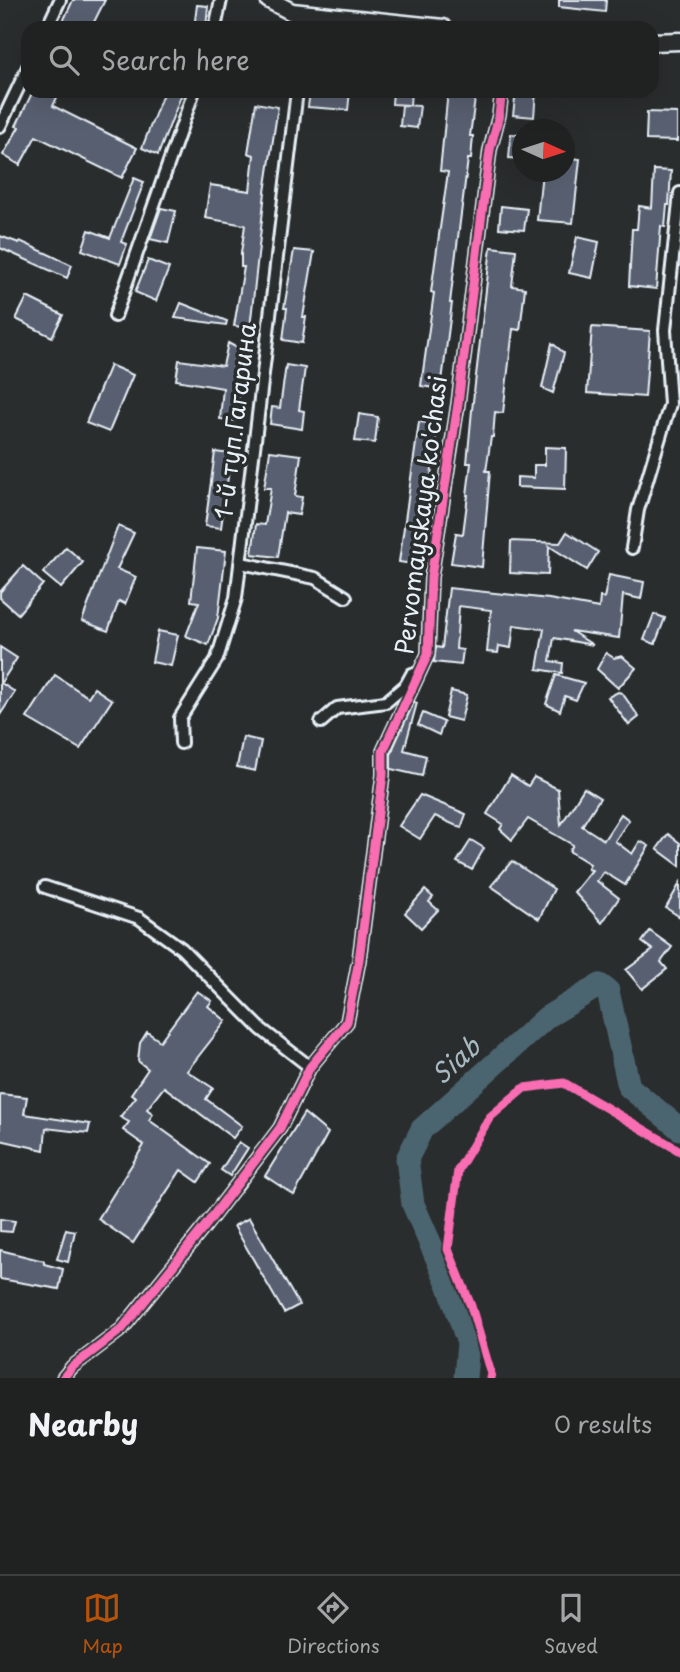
<!DOCTYPE html>
<html lang="en">
<head>
<meta charset="utf-8">
<style>
	:root { --surface:#202222; --page:#282a2a; --text:#f1f3f6; --muted:#a2a4a5; --line:#3d3f40; --accent:#b45309 }
	body { margin:0; font-family:"Playpen Sans",sans-serif; background:var(--page); color:var(--text) }
	.compass { position:absolute; left:512px; top:119px; width:63px; height:63px; border-radius:50%; background:var(--surface); box-shadow:0 7px 28px #0002; rotate:93deg }
	.list { margin:0; padding:0; list-style:none }
	h2 { display:flex; justify-content:space-between; align-items:center; height:91px; margin:0; padding:0 28px; font-size:30px }
	h2 small { font-size:23px; font-weight:400; color:var(--muted) }
	.icon { flex:none; width:38px; height:38px; fill:none; stroke:currentColor; stroke-width:2; stroke-linecap:round; stroke-linejoin:round }
	.map { position:relative; flex:none; width:680px; height:1378px; overflow:hidden }
	.search { position:absolute; background:var(--surface); box-shadow:0 7px 28px #0002; left:21px; right:21px; top:21px; height:77px; display:flex; align-items:center; gap:18px; box-sizing:border-box; padding:0 24px; border-radius:21px; color:var(--muted); font-size:26px }
	.sheet { height:196px; background:var(--surface) }
	nav { display:flex; justify-content:space-around; align-items:center; box-sizing:border-box; height:98px; border-top:2px solid var(--line); background:var(--surface); font-size:19px; color:var(--muted) }
	nav a { display:grid; justify-items:center; gap:4px }
	nav .on { color:var(--accent) }
	.map>svg:first-child { display:block }
	.lines { fill:none; stroke-linecap:round; stroke-linejoin:round }
	.river { stroke:#4b656f; stroke-width:23 }
	.building { fill:#585f70; stroke:#e8f1f8; stroke-width:2 }
	.minor-casing { stroke:#e8f1f8; stroke-width:16 }
	.secondary-casing { stroke:#e8f1f8; stroke-width:21 }
	.minor { stroke:#2a2d2e; stroke-width:10 }
	.secondary { stroke:#2a2d2e; stroke-width:16 }
	.cycleway-casing { stroke:#2a2d2e; stroke-width:13 }
	.cycleway { stroke:#f96db3; stroke-width:9 }
	.labels { text-anchor:middle; stroke-width:7; stroke-linejoin:round; paint-order:stroke }
	.street-label { font-size:24px; fill:#e8f1f8; stroke:#2a2d2e }
	.water-label { font-size:26px; font-style:italic; fill:#a9b9c1; stroke:#2a2d2e }
</style>
</head>
<body>
<div class="map">
<svg width="680" height="1378" viewBox="0 0 680 1378">
	<rect width="100%" height="100%" fill="#2a2d2e"/>
	<filter id="ink" filterUnits="userSpaceOnUse"><feTurbulence type="fractalNoise" baseFrequency=".0143" numOctaves="2"/><feDisplacementMap in="SourceGraphic" scale="14" xChannelSelector="R" yChannelSelector="G"/><feConvolveMatrix kernelMatrix="1 2 1 2 8 2 1 2 1" color-interpolation-filters="sRGB"/></filter>
	<g filter="url(#ink)">
		<g class="lines">
			<path class="river" d="M465 1378 468 1343 449 1286 413 1204 407 1159 422 1129 547 1017 600 985 608 991 629 1087 680 1129"/>
		</g>
		<g class="building">
			<path d="M73 0H105L91 28H60Z"/>
			<path d="M559 0H606L605 12 559 7Z"/>
			<path d="M197 5 208 6 206 28H194Z"/>
			<path d="M33 91H60L53 106 137 148 122 178 36 136 20 165 3 155 19 127 16 126Z"/>
			<path d="M164 91H183L158 155 142 148Z"/>
			<path d="M310 91H350L348 110 308 107Z"/>
			<path d="M393 91H411L410 105 392 104Z"/>
			<path d="M448 91H476L470 136H473L471 159H468L454 269 450 303H452L441 389 421 386 434 293 431 292 435 263 448 172 440 171Z"/>
			<path d="M516 91H536L534 117 513 115Z"/>
			<path d="M256 103 278 107 265 192 250 328 234 326 244 267H241V253L245 225 205 218 210 185 250 191 254 155 248 153Z"/>
			<path d="M402 105 420 106 417 128 400 126Z"/>
			<path d="M647 112 677 113V141L646 140Z"/>
			<path d="M511 134 522 135V159L509 158Z"/>
			<path d="M564 157 580 159 573 223 537 220 542 172H564Z"/>
			<path d="M654 170 671 171 669 205H667L665 227 661 226 656 289 629 286 632 229H637L639 206 652 208Z"/>
			<path d="M134 178 144 182 121 242 127 244 120 264 82 250 89 230 110 238Z"/>
			<path d="M501 206 527 209 524 230 499 228Z"/>
			<path d="M161 208 176 211 168 243 150 239Z"/>
			<path d="M0 236 19 243 20 241 72 265 67 278 0 248Z"/>
			<path d="M577 237 599 242 592 278 569 273Z"/>
			<path d="M491 247 516 250 512 286 525 288 520 330 513 329 503 413 495 412 493 437H491L486 471H490L482 567 451 563 456 533 463 534 468 495H467L471 463H467L472 410Z"/>
			<path d="M294 250 314 252 303 317H306L302 343 283 340 287 308H284Z"/>
			<path d="M148 260 169 268 156 301 135 292Z"/>
			<path d="M27 297 63 315 52 337 16 319Z"/>
			<path d="M181 303 227 321 226 325 175 318Z"/>
			<path d="M592 327 650 331 645 397 587 393Z"/>
			<path d="M228 343 245 352 236 421 220 419 223 388 176 380 179 360 223 366Z"/>
			<path d="M552 343 564 353 553 393 542 388Z"/>
			<path d="M110 365 133 375 109 432 86 423Z"/>
			<path d="M286 365 305 368 299 410 304 411 302 429 270 424 272 407 280 408Z"/>
			<path d="M359 414 378 417 375 443 355 441Z"/>
			<path d="M419 422 438 424 419 565 399 562Z"/>
			<path d="M545 447 566 448 565 489 517 487V477L534 478V465H545Z"/>
			<path d="M270 451 301 455 295 496 302 497 299 515 285 513 278 557 252 554 256 524 265 525 271 488H264Z"/>
			<path d="M215 452 231 454 221 528 205 526Z"/>
			<path d="M118 526 134 533 117 569 136 577 125 604 119 601 108 631 82 621Z"/>
			<path d="M567 532 598 552 587 570 549 546 548 575 510 573 511 541 560 543Z"/>
			<path d="M66 547 83 562 61 588 43 573Z"/>
			<path d="M197 548 226 551 218 618 208 645 186 636 199 602 191 601Z"/>
			<path d="M23 566 43 584 18 614 0 598V592Z"/>
			<path d="M609 575 644 582 641 599 623 595 619 638 571 631 593 645 554 638 550 661 563 663 562 673 537 669 544 629 514 625 511 648 499 646 498 653 487 652 491 610 459 606 456 649 463 650 461 665 434 662 436 647 442 648 449 588 549 599 599 608 600 597 604 598Z"/>
			<path d="M654 614 665 618 655 644 644 640Z"/>
			<path d="M158 631 178 635 171 666 152 662Z"/>
			<path d="M0 647 17 658 1 683 15 692 0 715Z"/>
			<path d="M606 653 614 658 622 656 636 668 618 688 597 669Z"/>
			<path d="M55 675 88 697 94 688 112 700 80 749 27 718Z"/>
			<path d="M556 675 584 683 576 700 565 696 560 711 546 704Z"/>
			<path d="M451 691 467 695 461 721 445 717Z"/>
			<path d="M618 692 622 693 639 717 629 725 608 697Z"/>
			<path d="M414 702 417 703 404 750 426 756 422 776 391 769V755L394 746Z"/>
			<path d="M423 713 444 722 439 735 418 725Z"/>
			<path d="M243 737 261 741 255 771 237 767Z"/>
			<path d="M511 775 528 786 534 777 558 789 561 825 584 788 600 798 582 826 604 840 621 814 629 820 615 841 632 854 640 841 649 846 625 885 604 872 597 881 619 898 602 923 574 892 592 870 588 869 590 864 569 851 573 845 528 819 512 840 500 829 503 824 487 814Z"/>
			<path d="M420 795 466 814 461 828 435 816 420 839 399 826Z"/>
			<path d="M668 834 680 843V866L657 849Z"/>
			<path d="M471 840 484 848 472 870 457 862Z"/>
			<path d="M512 861 554 889 539 919 491 886Z"/>
			<path d="M680 883V917L666 908Z"/>
			<path d="M425 890 433 897 429 902 438 910 421 928 405 913Z"/>
			<path d="M650 931 672 947 661 962 667 969 642 989 626 970 653 950 642 942Z"/>
			<path d="M197 991 212 1001 208 1006 226 1021 187 1071 213 1088 206 1099 242 1126 233 1138 164 1087 147 1109 153 1114 149 1120 210 1164 198 1182 181 1170 133 1243 98 1219 144 1145 123 1130 129 1122 120 1117 136 1097 131 1094 148 1069 138 1061 140 1043 147 1032 160 1041Z"/>
			<path d="M0 1094 27 1097 24 1114 90 1124 88 1133 46 1128 44 1150 0 1140Z"/>
			<path d="M304 1113 328 1133 294 1195 265 1176Z"/>
			<path d="M239 1142 248 1148 230 1176 221 1170Z"/>
			<path d="M249 1218 299 1305 284 1313 234 1226Z"/>
			<path d="M0 1219 15 1221 12 1232 0 1231Z"/>
			<path d="M66 1229 75 1231 68 1262 57 1259Z"/>
			<path d="M0 1250 44 1261V1264L63 1269 59 1289 0 1279Z"/>
		</g>
		<g class="lines">
			<defs>
				<g id="minor">
					<path d="M47 28 60 0"/>
					<path d="M215 28 221 0"/>
					<path d="M304 28 306 13"/>
					<path d="M0 126 28 67"/>
					<path d="M115 316 194 91"/>
					<path d="M632 548 638 510 670 404 665 330 680 193"/>
					<path d="M241 563 315 578 346 597"/>
					<path d="M321 722 337 708 386 702 406 685 412 674"/>
					<path d="M181 743 180 718 217 659 236 598 297 91"/>
					<path d="M45 887 139 918 182 949 261 1029 310 1067"/>
					<path d="M63 1378 72 1367 122 1329 206 1225 280 1128 310 1067 347 1022 359 960 383 775V751L428 654 431 577 458 404 490 150 499 115 502 91"/>
				</g>
				<g id="secondary">
					<path d="M269 0 292 12 443 28"/>
					<path d="M652 42 680 41"/>
				</g>
			</defs>
			<use href="#minor" class="minor-casing"/>
			<use href="#secondary" class="secondary-casing"/>
			<use href="#minor" class="minor"/>
			<use href="#secondary" class="secondary"/>
			<defs>
				<g id="cycleway">
					<path d="M63 1378 72 1367 122 1329 206 1225 280 1128 310 1067 347 1022 359 960 383 775V751L428 654 431 577 458 404 490 150 499 115 502 91"/>
					<path d="M490 1378 491 1374 471 1306 448 1249 458 1170 490 1117 524 1088 564 1083 680 1151"/>
				</g>
			</defs>
			<use href="#cycleway" class="cycleway-casing"/>
			<use href="#cycleway" class="cycleway"/>
		</g>
	</g>
	<g class="labels">
		<g class="street-label">
			<text transform="translate(236 421) rotate(-83)" y="8">1-й туп.Гагарина</text>
			<text transform="translate(422 515) rotate(-83)" y="8">Pervomayskaya ko'chasi</text>
		</g>
		<g class="water-label">
			<text transform="translate(456 1061) rotate(-42)" y="9">Siab</text>
		</g>
	</g>
</svg>
<svg class="compass" viewBox="-18 -18 36 36"><path d="M0-13l5 13h-10z" fill="#e53935"/><path d="M0 13l5-13h-10z" fill="#a2a4a5"/></svg>
<div class="search"><svg class="icon" aria-label="search" viewBox="0 0 24 24"><circle cx="10" cy="10" r="6"/><path d="M15 15l6 6"/></svg>Search here</div>
</div>
<section class="sheet">
<h2>Nearby<small>0 results</small></h2>
<ul class="list">
</ul>
</section>
<nav>
<a class="on"><svg class="icon" aria-label="map" viewBox="0 0 24 24"><path d="M3 6l6-2 6 2 6-2v14l-6 2-6-2-6 2zM9 4v14M15 6v14"/></svg>Map</a>
<a><svg class="icon" aria-label="directions" viewBox="0 0 24 24"><path d="M12 3l9 9-9 9-9-9zM9 14v-3h6M13 9l2 2-2 2"/></svg>Directions</a>
<a><svg class="icon" aria-label="saved" viewBox="0 0 24 24"><path d="M7 4h10v16l-5-4-5 4z"/></svg>Saved</a>
</nav>
</body>
</html>
